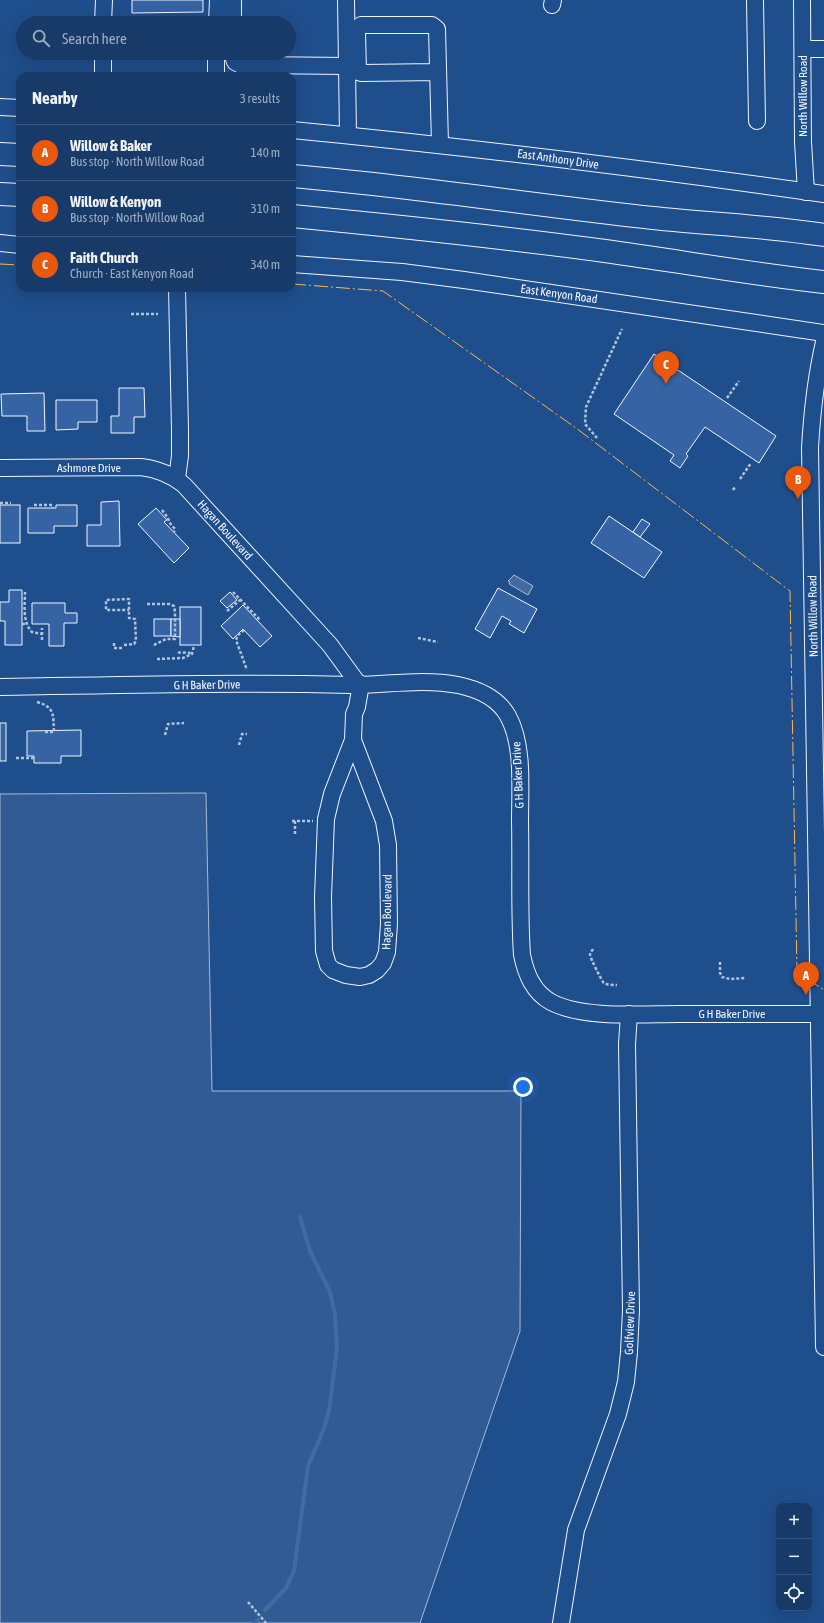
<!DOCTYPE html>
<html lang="en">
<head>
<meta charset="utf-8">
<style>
	:root { --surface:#173a69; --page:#20416f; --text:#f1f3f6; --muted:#9eadc0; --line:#36547d; --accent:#ea580c }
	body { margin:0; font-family:"Asap Condensed",sans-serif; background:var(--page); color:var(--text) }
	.controls { position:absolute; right:12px; bottom:12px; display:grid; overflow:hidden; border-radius:8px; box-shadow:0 4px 16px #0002 }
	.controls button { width:36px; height:36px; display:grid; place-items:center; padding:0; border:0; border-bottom:1px solid var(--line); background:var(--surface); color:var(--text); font:20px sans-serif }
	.you { position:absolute; left:523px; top:1087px; width:14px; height:14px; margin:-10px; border:3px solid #fff; border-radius:50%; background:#1a73e8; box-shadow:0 0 0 6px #1a73e833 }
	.badge { display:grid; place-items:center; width:26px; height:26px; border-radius:50%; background:var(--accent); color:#fff; font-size:13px; font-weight:700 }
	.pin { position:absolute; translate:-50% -33px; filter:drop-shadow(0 1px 2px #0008) }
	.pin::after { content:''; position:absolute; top:21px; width:14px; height:12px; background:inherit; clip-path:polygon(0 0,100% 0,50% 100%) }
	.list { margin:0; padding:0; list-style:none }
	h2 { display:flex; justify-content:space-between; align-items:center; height:52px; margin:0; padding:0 16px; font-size:17px }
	h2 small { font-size:13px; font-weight:400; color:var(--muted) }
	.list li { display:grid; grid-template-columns:26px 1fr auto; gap:12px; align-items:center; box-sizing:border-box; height:56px; padding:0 16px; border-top:1px solid var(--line) }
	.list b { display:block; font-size:15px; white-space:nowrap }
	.list p { margin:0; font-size:13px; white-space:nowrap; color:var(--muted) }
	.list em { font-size:13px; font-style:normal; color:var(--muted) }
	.icon { flex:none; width:22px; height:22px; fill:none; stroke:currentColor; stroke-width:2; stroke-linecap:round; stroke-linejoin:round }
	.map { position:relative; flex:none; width:824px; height:1623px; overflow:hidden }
	.search { position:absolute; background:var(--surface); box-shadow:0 4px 16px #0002; left:16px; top:16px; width:280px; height:44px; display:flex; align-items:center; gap:10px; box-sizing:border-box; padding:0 14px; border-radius:22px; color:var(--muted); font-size:15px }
	.panel { position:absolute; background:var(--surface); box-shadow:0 4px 16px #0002; left:16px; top:72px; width:280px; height:220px; border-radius:12px }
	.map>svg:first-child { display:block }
	.green { fill:#305b95; stroke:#a8bbd7 }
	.water { fill:#446ba0; stroke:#a8bbd7 }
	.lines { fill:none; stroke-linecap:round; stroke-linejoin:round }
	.stream { stroke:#446ba0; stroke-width:4 }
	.building { fill:#3563a3; stroke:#f2f6ff }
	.minor-casing { stroke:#f2f6ff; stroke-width:18 }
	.highway-casing { stroke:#f2f6ff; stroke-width:24 }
	.path { stroke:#b3c4dc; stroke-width:2.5; stroke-dasharray:3 2; stroke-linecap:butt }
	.minor { stroke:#1f4e8c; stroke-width:16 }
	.highway { stroke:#1f4e8c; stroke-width:22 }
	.power { stroke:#ffb74d; stroke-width:1; stroke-dasharray:14 3 2 3; stroke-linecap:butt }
	.labels { text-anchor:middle; stroke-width:3; stroke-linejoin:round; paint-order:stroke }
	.street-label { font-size:12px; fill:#f2f6ff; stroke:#1f4e8c }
</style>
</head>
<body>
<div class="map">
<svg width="824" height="1623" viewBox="0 0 824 1623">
	<rect width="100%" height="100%" fill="#1f4e8c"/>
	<path class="green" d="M206 793 212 1091H521L520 1331 420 1623H0V794Z"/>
	<path class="water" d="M514 575 533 586 528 595 509 584 510 582 508 581Z"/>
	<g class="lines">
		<g class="stream">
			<path d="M265 1610 286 1588 294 1571 308 1466 323 1431 329 1411 337 1347 335 1315 330 1292 310 1251 300 1217"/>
			<path d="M254 1623 258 1620"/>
		</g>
	</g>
	<g class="building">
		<path d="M132 0H203V12L132 13Z"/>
		<path d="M654 354 776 436 759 463 705 427 686 454 688 456 680 468 670 461 674 455 614 414Z"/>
		<path d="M119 388H144L145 417H134V433H111V416H119Z"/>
		<path d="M44 393 45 431H27V416H2L1 394Z"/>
		<path d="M56 400H97V422H78V429L56 430Z"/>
		<path d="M119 501 120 546H87V525H101V502Z"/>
		<rect x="0" y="505" width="20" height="38"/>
		<path d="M56 505H77V526H54V533H28V508H56Z"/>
		<path d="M156 508 167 520 164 522 189 548 174 563 138 524Z"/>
		<path d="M609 516 662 552 644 578 591 543Z"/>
		<path d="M642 519 650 524 640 537 633 532Z"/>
		<path d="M498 588 537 609 524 633 509 624 511 621 502 616 490 638 475 629Z"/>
		<path d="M9 590H22V645H5V621H0V602H9Z"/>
		<path d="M230 592 237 600 227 608 220 601Z"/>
		<path d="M32 603H65V613H77V623H64V646H49V624H32Z"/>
		<path d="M243 605 272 636 260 647 243 629 233 639 221 626Z"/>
		<rect x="180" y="607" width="21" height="38"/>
		<rect x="154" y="619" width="17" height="17"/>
		<path d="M171 619H180V637L171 636Z"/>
		<rect x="0" y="723" width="6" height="38"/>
		<path d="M81 730V756H61V763H34V756H27V731Z"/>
	</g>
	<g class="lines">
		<defs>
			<g id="minor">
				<path d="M346 0 348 135"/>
				<path d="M755 0 757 121"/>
				<path d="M802 0 803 142 806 192"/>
				<path d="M552 5 553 0"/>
				<path d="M103 23 104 0"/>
				<path d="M217 23 218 0"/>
				<path d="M233 23V0"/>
				<path d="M803 49H824"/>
				<path d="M232 53 235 62 241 65 347 66"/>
				<path d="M438 72 361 73 358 72 357 31 359 27 361 25H432L437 29 440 144"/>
				<path d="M103 76V53"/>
				<path d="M216 76V53"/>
				<path d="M0 107 20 108"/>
				<path d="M292 130C470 147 647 169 824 194"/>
				<path d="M0 243 20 245"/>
				<path d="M292 264 402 272 464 280 824 333"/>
				<path d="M824 342C816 377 812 412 810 448L824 1347"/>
				<path d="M0 468 141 467C157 469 171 474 184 485L330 645 357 682 361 684 357 707 354 714 353 740 384 821 388 845 389 924 387 952 383 963 377 970 369 975 360 977 346 975 333 970 328 965 324 951 323 897 326 819 332 794 353 740"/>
				<path d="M177 478 180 456V430L177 288"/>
				<path d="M0 687C117 685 234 682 351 685 386 685 423 678 458 685 477 689 498 698 508 716 524 745 520 788 520 821 521 866 519 910 522 955 526 974 533 992 551 1002 583 1019 643 1014 679 1014 726 1014 772 1014 819 1014"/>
				<path d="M561 1623 576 1530 618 1414 626 1382 629 1352 631 1310 627 1044 629 1014"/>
			</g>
			<g id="highway">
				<path d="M0 154 20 155"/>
				<path d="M292 176C413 186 532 205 653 218 710 224 767 226 824 235"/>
				<path d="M0 194 20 195"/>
				<path d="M292 216C396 226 501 237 605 251 678 261 751 274 824 282"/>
			</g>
		</defs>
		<use href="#minor" class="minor-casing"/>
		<use href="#highway" class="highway-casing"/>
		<g class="path">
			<path d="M131 314H158"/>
			<path d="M727 398 739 381"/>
			<path d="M597 438 585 424 586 407 622 329"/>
			<path d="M740 479 751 463"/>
			<path d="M733 490 735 487"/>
			<path d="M0 503H11"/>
			<path d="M34 505H52L53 508"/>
			<path d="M162 510 168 518 169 522 175 529 174 532"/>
			<path d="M25 592C25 604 22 622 32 632L42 634"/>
			<path d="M233 592 260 620"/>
			<path d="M147 604H169L174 606 175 612V639H166L152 646"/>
			<path d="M227 611 240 600"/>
			<path d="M22 624H24V627"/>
			<path d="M244 630 238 635 236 640 247 670"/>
			<path d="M418 638 438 642"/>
			<path d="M42 640V628"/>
			<path d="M114 643V648H124"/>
			<path d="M124 645 134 644 136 641 135 619 129 618V599L106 600V610H129"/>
			<path d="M178 652C181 654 186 651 192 654"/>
			<path d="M157 659 183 658 192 654 194 646"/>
			<path d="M37 702C56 707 53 717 54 733"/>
			<path d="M45 732H54"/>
			<path d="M165 735 168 724 184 723"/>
			<path d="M239 745 242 734H247"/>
			<path d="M16 758H34"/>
			<path d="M292 821H313"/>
			<path d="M295 821V836"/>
			<path d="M593 949C592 951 590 952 590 955 590 957 602 982 604 983 608 985 613 985 617 985"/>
			<path d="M720 962V973L722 977 730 979 745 978"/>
			<path d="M248 1602 266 1623"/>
		</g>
		<use href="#minor" class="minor"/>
		<use href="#highway" class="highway"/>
		<g class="power">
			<path d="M0 264 20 265"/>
			<path d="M292 284 383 291 576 428 790 591 797 972 824 990"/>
		</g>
	</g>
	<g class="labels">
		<g class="street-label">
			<text transform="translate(803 96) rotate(-90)" y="4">North Willow Road</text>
			<text transform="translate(558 159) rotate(8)" y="4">East Anthony Drive</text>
			<text transform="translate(559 294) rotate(8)" y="4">East Kenyon Road</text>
			<text x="89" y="472">Ashmore Drive</text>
			<text transform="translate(225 530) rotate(48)" y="4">Hagan Boulevard</text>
			<text transform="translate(813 616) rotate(-91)" y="4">North Willow Road</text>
			<text transform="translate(207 685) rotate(-1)" y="4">G H Baker Drive</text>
			<text transform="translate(518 775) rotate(-93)" y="4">G H Baker Drive</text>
			<text transform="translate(387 912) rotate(-89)" y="4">Hagan Boulevard</text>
			<text x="732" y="1018">G H Baker Drive</text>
			<text transform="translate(630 1323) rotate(-88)" y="4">Golfview Drive</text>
		</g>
	</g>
</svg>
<div class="controls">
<button>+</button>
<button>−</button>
<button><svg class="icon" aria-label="locate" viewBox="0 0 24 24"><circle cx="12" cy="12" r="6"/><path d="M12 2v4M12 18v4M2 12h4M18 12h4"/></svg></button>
</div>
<div class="you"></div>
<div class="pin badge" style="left:806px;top:995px">A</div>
<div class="pin badge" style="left:798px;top:499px">B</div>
<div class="pin badge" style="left:666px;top:384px">C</div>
<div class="search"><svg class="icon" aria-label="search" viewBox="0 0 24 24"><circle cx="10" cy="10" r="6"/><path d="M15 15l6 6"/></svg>Search here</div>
<section class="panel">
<h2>Nearby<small>3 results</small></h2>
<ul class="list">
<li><span class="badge">A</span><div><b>Willow &amp; Baker</b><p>Bus stop · North Willow Road</p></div><em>140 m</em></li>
<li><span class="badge">B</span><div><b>Willow &amp; Kenyon</b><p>Bus stop · North Willow Road</p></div><em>310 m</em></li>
<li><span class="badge">C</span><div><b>Faith Church</b><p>Church · East Kenyon Road</p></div><em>340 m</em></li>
</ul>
</section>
</div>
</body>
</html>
